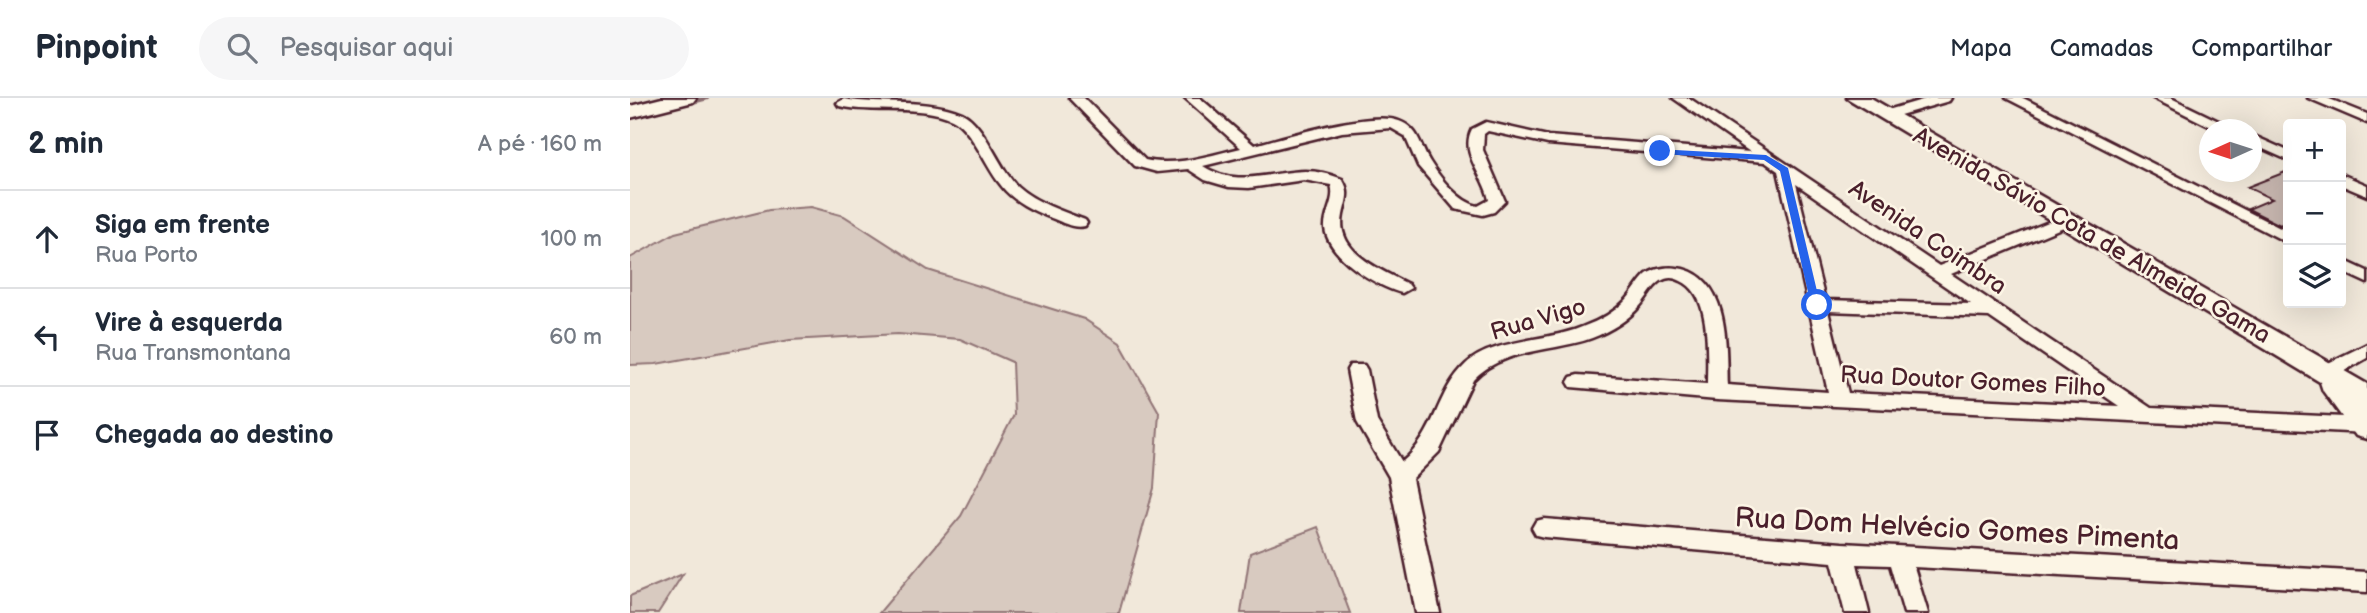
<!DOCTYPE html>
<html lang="pt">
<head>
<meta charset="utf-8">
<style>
	:root { --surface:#fff; --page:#f6f6f7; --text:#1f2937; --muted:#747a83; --line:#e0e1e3 }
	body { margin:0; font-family:"Balsamiq Sans",sans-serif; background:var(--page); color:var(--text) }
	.controls { position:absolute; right:21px; top:21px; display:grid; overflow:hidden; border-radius:7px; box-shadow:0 7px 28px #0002 }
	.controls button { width:63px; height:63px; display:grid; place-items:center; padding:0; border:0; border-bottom:2px solid var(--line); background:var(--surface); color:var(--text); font:35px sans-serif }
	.compass { position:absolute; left:1569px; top:21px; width:63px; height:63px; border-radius:50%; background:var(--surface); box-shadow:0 7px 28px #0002; rotate:267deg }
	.stop { position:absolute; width:21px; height:21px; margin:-16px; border:5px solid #2563eb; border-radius:50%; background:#fff }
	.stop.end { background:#2563eb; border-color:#fff; box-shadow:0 2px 7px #0008 }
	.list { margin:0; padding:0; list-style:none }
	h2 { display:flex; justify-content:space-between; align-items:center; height:91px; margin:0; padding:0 28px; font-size:30px }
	h2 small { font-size:23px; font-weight:400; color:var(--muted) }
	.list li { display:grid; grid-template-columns:46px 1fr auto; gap:21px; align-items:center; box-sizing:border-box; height:98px; padding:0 28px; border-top:2px solid var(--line) }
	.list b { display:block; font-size:26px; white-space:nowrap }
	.list p { margin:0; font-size:23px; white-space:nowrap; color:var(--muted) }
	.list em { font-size:23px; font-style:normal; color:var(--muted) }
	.icon { flex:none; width:38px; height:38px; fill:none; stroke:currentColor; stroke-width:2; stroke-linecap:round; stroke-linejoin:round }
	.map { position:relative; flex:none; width:1737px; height:515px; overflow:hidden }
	header { display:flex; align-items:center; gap:42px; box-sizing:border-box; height:98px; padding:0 35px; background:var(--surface); border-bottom:2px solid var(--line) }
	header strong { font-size:33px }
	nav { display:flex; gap:38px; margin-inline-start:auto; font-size:24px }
	.search { width:490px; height:63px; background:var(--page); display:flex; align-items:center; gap:18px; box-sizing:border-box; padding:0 24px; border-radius:38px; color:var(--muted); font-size:26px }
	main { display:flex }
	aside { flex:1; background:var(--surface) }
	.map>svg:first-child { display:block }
	.green { fill:#d8cac0; stroke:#917476; stroke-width:2 }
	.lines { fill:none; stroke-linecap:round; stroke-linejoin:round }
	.stream { stroke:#8b6d6f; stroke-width:4.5 }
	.building { fill:#c7b6af; stroke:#4a1f2b; stroke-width:2 }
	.street-casing { stroke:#4a1f2b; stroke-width:5 }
	.secondary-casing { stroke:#4a1f2b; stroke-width:5 }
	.street { fill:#fcf5e5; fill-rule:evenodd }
	.secondary { fill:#fcf5e5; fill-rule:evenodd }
	.route { fill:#2563eb }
	.labels { text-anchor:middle; stroke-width:5; stroke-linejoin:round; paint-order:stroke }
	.street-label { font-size:24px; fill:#4a1f2b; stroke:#fcf5e5 }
	.near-street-label { font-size:28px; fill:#4a1f2b; stroke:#fcf5e5 }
</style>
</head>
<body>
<header>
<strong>Pinpoint</strong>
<div class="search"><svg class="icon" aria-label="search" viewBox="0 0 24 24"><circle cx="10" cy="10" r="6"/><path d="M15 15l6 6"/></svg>Pesquisar aqui</div>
<nav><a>Mapa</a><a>Camadas</a><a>Compartilhar</a></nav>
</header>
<main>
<aside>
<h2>2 min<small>A pé · 160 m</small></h2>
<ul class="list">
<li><svg class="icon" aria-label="ahead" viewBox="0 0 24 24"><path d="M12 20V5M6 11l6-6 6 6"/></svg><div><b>Siga em frente</b><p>Rua Porto</p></div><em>100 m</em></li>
<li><svg class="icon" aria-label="left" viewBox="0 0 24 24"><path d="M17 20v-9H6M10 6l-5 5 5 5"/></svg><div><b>Vire à esquerda</b><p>Rua Transmontana</p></div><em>60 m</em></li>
<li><svg class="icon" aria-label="arrive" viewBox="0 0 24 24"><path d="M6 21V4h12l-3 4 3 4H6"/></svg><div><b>Chegada ao destino</b></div></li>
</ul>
</aside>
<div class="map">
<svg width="1737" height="515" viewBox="0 0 1737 515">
	<rect width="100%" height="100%" fill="#f1e8da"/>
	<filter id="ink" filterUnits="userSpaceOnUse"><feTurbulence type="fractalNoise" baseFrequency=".0143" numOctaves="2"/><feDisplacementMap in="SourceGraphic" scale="14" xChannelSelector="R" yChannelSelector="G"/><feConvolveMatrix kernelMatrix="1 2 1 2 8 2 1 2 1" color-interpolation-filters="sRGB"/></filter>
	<g filter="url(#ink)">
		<g class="green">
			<path d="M181 109 214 118 298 172 454 221 490 245 529 314 524 390 489 515H249L331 418 384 317 382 264 330 241 268 236 160 242 26 266 0 267V160L45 135 139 112Z"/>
			<path d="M688 429 720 515H611L620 455Z"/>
			<path d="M53 476 28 515H0V498Z"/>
		</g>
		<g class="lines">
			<path class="stream" d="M58 5 77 0"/>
		</g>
		<path class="building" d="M1658 73V123L1650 127 1618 111 1642 101 1617 89Z"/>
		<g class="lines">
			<defs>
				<g id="street">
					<path d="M439 0H454L515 62C546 69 580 57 611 50L555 0H570L624 47C655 39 742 12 769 23 790 31 789 47 800 64 810 80 829 104 848 108L859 102C855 78 829 56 842 31L856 24 918 38 1120 54 1043 0H1059L1309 168 1431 119H1443L1445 122 1443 125 1321 176 1521 310 1736 320 1737 335 1087 302 941 289 938 284 941 279 948 277 1077 286C1077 258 1082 196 1051 183 1044 179 1037 179 1031 183 1022 189 1017 200 1010 208 998 222 980 233 962 240 924 254 872 250 843 282L809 354 782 381 810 515H786L759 379 727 324 717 272 720 267H734L737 272 747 323 772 364C807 335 806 294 836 266 862 241 919 243 952 229 969 223 985 214 997 201 1004 193 1009 183 1017 176 1027 169 1042 168 1053 171 1100 183 1096 249 1097 287L1198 294 1148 73 1135 64 918 46 858 33 854 36 853 52 875 103 864 114 853 117 825 111 788 68 775 38 761 30 712 34 573 68C607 90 638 74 675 73 688 73 700 76 712 81 721 94 716 102 713 117 705 154 751 172 778 186L781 190 772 195C747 189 698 159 695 130 694 115 706 102 701 87L674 82 619 90 599 89 575 82 558 71 527 74 505 68ZM1166 86 1341 206 1195 202ZM1198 213 1359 219 1489 308 1218 295Z"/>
					<path d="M1299 0H1321L1319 3 1256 21 1249 17 1251 14Z"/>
					<path d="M1376 0H1393L1658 134V145Z"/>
					<path d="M1523 0H1541L1607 32H1587Z"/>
					<path d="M1678 0H1697L1737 16V25Z"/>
					<path d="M214 1C252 8 297 0 332 15 355 26 368 69 387 88 406 105 432 113 455 122L457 125 455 128C444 131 434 125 424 121 404 113 383 104 370 86 356 69 341 30 322 21 291 6 244 16 209 8L207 5Z"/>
					<path d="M1622 37 1658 53V62L1622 46Z"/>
					<path d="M1711 76 1737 87V98L1711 87Z"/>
					<path d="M1711 161 1737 173V185L1711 173Z"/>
					<path d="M1737 246V260L1702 280H1688L1685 275 1688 270Z"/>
					<path d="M914 421 1212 445 1737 474V494L1284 469 1298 515H1274L1260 467 1227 466 1239 515H1215L1202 464 914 439 906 437 902 430 906 423Z"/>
				</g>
				<g id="secondary">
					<path d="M32 0H66L63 4 0 20V8Z"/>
					<path d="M1217 0H1241L1737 286V341L1726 338 1693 293 1690 284Z"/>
				</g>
			</defs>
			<use href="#street" class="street-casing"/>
			<use href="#secondary" class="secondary-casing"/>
			<use href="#street" class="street"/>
			<use href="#secondary" class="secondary"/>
		</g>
	</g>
	<path class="route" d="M1027 51 1136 57 1158 70 1191 210 1181 207 1150 73 1134 62 1030 56Z"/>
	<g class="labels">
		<g class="street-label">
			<text transform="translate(1462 137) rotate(30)" y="8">Avenida Sávio Cota de Almeida Gama</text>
			<text transform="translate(1298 139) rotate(34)" y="8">Avenida Coimbra</text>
			<text transform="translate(908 221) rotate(-16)" y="8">Rua Vigo</text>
			<text transform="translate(1343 283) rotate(3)" y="8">Rua Doutor Gomes Filho</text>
		</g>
		<g class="near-street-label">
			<text transform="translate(1327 430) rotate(3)" y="10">Rua Dom Helvécio Gomes Pimenta</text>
		</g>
	</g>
</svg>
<div class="controls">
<button>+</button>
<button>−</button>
<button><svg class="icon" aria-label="layers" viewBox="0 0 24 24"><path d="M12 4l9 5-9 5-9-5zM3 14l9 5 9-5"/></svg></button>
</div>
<svg class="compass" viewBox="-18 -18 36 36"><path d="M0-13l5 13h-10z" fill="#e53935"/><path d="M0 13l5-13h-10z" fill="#747a83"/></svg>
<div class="stop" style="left:1187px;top:207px"></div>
<div class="stop end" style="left:1030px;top:53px"></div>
</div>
</main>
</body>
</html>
